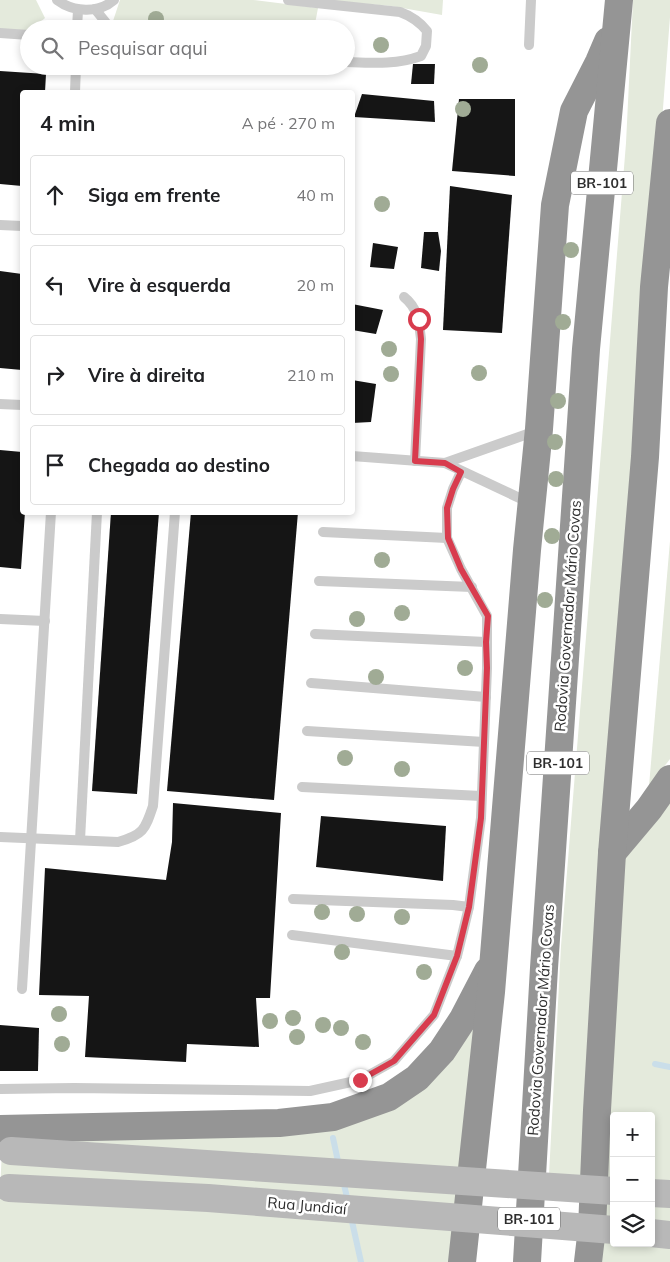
<!DOCTYPE html>
<html lang="pt">
<head>
<meta charset="utf-8">
<style>
	:root { --surface:#fff; --page:#f6f6f6; --text:#202124; --muted:#757577; --line:#e0e0e0 }
	body { margin:0; font-family:Mulish,sans-serif; background:var(--page); color:var(--text) }
	.controls { position:absolute; right:15px; bottom:15px; display:grid; overflow:hidden; border-radius:5px; box-shadow:0 2px 8px #0003 }
	.controls button { width:45px; height:45px; display:grid; place-items:center; padding:0; border:0; border-bottom:1px solid var(--line); background:var(--surface); color:var(--text); font:25px sans-serif }
	.stop { position:absolute; width:15px; height:15px; margin:-11px; border:4px solid #d83c4e; border-radius:50%; background:#fff }
	.stop.end { background:#d83c4e; border-color:#fff; box-shadow:0 1px 5px #0008 }
	.list { margin:0; padding:0; list-style:none }
	h2 { display:flex; justify-content:space-between; align-items:center; height:65px; margin:0; padding:0 20px; font-size:21px }
	h2 small { font-size:16px; font-weight:400; color:var(--muted) }
	.list li { display:grid; grid-template-columns:32px 1fr auto; gap:15px; align-items:center; box-sizing:border-box; height:80px; margin:0 10px 10px; padding:0 10px; border:1px solid var(--line); border-radius:5px }
	.list b { display:block; font-size:19px; white-space:nowrap }
	.list em { font-size:16px; font-style:normal; color:var(--muted) }
	.icon { flex:none; width:28px; height:28px; fill:none; stroke:currentColor; stroke-width:2; stroke-linecap:round; stroke-linejoin:round }
	.map { position:relative; flex:none; width:670px; height:1262px; overflow:hidden }
	.search { position:absolute; background:var(--surface); box-shadow:0 2px 8px #0003; left:20px; top:20px; width:335px; height:55px; display:flex; align-items:center; gap:12px; box-sizing:border-box; padding:0 18px; border-radius:28px; color:var(--muted); font-size:19px }
	.panel { position:absolute; background:var(--surface); box-shadow:0 2px 8px #0003; left:20px; top:90px; width:335px; height:425px; border-radius:5px }
	.map>svg:first-child { display:block }
	.green { fill:#e4eadc; fill-rule:evenodd }
	.lines { fill:none; stroke-linecap:round; stroke-linejoin:round }
	.stream { stroke:#cadee9; stroke-width:6 }
	.building { fill:#151515 }
	.lane { stroke:#cbcbcb; stroke-width:10 }
	.secondary { stroke:#b8b8b8; stroke-width:28 }
	.highway { stroke:#959595; stroke-width:28 }
	.secondary-bridge { stroke:#b8b8b8; stroke-width:28 }
	.tree { fill:#a0ab95 }
	.route { stroke:#d83c4e; stroke-width:6 }
	.labels { text-anchor:middle; stroke-width:5; stroke-linejoin:round; paint-order:stroke }
	.shield { fill:#fff; stroke:#6d6d6d; stroke-width:1 }
	.shield-label { font-size:14px; font-weight:bold; fill:#2e2e2e }
	.street-label { font-size:15px; fill:#2e2e2e; stroke:#fff }
</style>
</head>
<body>
<div class="map">
<svg width="670" height="1262" viewBox="0 0 670 1262">
	<rect width="100%" height="100%" fill="#fff"/>
	<g class="green">
		<path d="M0 0H36L45 18 32 29H29V31L0 32Z"/>
		<path d="M120 0H253L318 8 314 29H115L113 21Z"/>
		<path d="M321 0H443L442 15 391 6Z"/>
		<path d="M633 0H670V17L620 668 584 1178 549 1175 561 946 626 143Z"/>
		<path d="M670 541V759L649 786Z"/>
		<path d="M670 781V1262H589L612 853ZM614 1116H651V1243H614Z"/>
		<path d="M491 1002 475 1262H0V1191L3 1128 345 1121Z"/>
	</g>
	<g class="lines">
		<g class="stream">
			<path d="M655 1064 670 1067"/>
			<path d="M333 1138 339 1166"/>
			<path d="M343 1180 348 1202"/>
			<path d="M351 1217 361 1262"/>
		</g>
	</g>
	<g class="building">
		<path d="M413 64H435L434 84H411Z"/>
		<path d="M0 71 46 74 45 92H22V186L0 184Z"/>
		<path d="M362 94 434 101 435 122 354 117Z"/>
		<path d="M459 99H515V176L452 171Z"/>
		<path d="M450 186 512 195 502 333 443 330Z"/>
		<path d="M424 232H438L441 251 439 271 421 268Z"/>
		<path d="M373 243 398 247 394 269 370 267Z"/>
		<path d="M0 271 22 274V370L0 368Z"/>
		<path d="M352 304 383 310 376 334 352 330Z"/>
		<path d="M352 380 376 384 371 422 352 423Z"/>
		<path d="M0 450 22 452V512H25L21 569 0 567Z"/>
		<path d="M111 512H159L137 794 92 791Z"/>
		<path d="M191 512H298L274 800 167 791Z"/>
		<path d="M173 803 281 813 270 998H256L259 1047 187 1044 186 1062 85 1057 89 996 39 995 45 868 166 880 172 842Z"/>
		<path d="M321 816 446 826 443 881 316 867Z"/>
		<path d="M0 1025 39 1028 38 1071H0Z"/>
	</g>
	<g class="lines">
		<g class="lane">
			<path d="M57 0C73 12 98 14 114 0"/>
			<path d="M288 0 400 12C411 16 419 21 427 31L426 46 421 56C396 65 372 63 346 62"/>
			<path d="M95 9 111 29"/>
			<path d="M77 29 78 10"/>
			<path d="M0 33 29 35"/>
			<path d="M529 45 531 0"/>
			<path d="M75 92 76 66"/>
			<path d="M0 225 22 226"/>
			<path d="M404 297C418 308 419 322 421 339L415 461"/>
			<path d="M0 404 22 405"/>
			<path d="M352 456 445 463 536 431"/>
			<path d="M445 463 530 503"/>
			<path d="M323 532 447 538"/>
			<path d="M319 581 472 587"/>
			<path d="M0 619 45 621"/>
			<path d="M315 634 486 642"/>
			<path d="M311 683 486 697"/>
			<path d="M307 731 484 742"/>
			<path d="M302 787 481 796"/>
			<path d="M0 837 118 842C143 835 145 830 153 806L175 512"/>
			<path d="M80 840 97 512"/>
			<path d="M293 899 453 905 469 907"/>
			<path d="M292 935 457 956"/>
			<path d="M22 989 51 512"/>
			<path d="M0 1089 74 1088 310 1091 360 1080 394 1061 434 1015 457 956 469 907 481 818 487 668V616L461 569 447 538V508L453 489 461 472"/>
		</g>
		<g class="secondary">
			<path d="M651 1193 670 1194"/>
			<path d="M651 1233 670 1235"/>
		</g>
		<g class="highway">
			<path d="M612 853 649 809 670 779"/>
			<path d="M0 1129 279 1123 333 1117 389 1097 417 1078 442 1051 463 1019 488 971"/>
			<path d="M462 1262 491 992 527 550 539 429 555 205 574 111 599 62 608 41"/>
			<path d="M527 1262 544 968 586 349 619 0"/>
			<path d="M588 1262 592 1228 597 1110 612 853 645 457 654 287 670 123"/>
		</g>
		<g class="secondary-bridge">
			<path d="M11 1151 614 1191"/>
			<path d="M9 1188 208 1198 614 1230"/>
		</g>
	</g>
	<g class="tree">
		<circle cx="156" cy="19" r="8"/>
		<circle cx="381" cy="45" r="8"/>
		<circle cx="480" cy="65" r="8"/>
		<circle cx="463" cy="109" r="8"/>
		<circle cx="382" cy="204" r="8"/>
		<circle cx="571" cy="250" r="8"/>
		<circle cx="563" cy="322" r="8"/>
		<circle cx="389" cy="349" r="8"/>
		<circle cx="479" cy="373" r="8"/>
		<circle cx="391" cy="374" r="8"/>
		<circle cx="558" cy="401" r="8"/>
		<circle cx="555" cy="442" r="8"/>
		<circle cx="556" cy="479" r="8"/>
		<circle cx="552" cy="536" r="8"/>
		<circle cx="382" cy="560" r="8"/>
		<circle cx="545" cy="600" r="8"/>
		<circle cx="402" cy="613" r="8"/>
		<circle cx="357" cy="619" r="8"/>
		<circle cx="465" cy="668" r="8"/>
		<circle cx="376" cy="677" r="8"/>
		<circle cx="345" cy="758" r="8"/>
		<circle cx="402" cy="769" r="8"/>
		<circle cx="322" cy="912" r="8"/>
		<circle cx="357" cy="914" r="8"/>
		<circle cx="402" cy="917" r="8"/>
		<circle cx="342" cy="952" r="8"/>
		<circle cx="424" cy="972" r="8"/>
		<circle cx="59" cy="1014" r="8"/>
		<circle cx="293" cy="1018" r="8"/>
		<circle cx="270" cy="1021" r="8"/>
		<circle cx="323" cy="1025" r="8"/>
		<circle cx="341" cy="1028" r="8"/>
		<circle cx="297" cy="1037" r="8"/>
		<circle cx="363" cy="1042" r="8"/>
		<circle cx="62" cy="1044" r="8"/>
	</g>
	<g class="lines">
		<path class="route" d="M360 1080 394 1061 434 1015 457 956 469 907 481 818 487 668 486 642 488 616 461 569 448 538 447 508 453 489 461 472 445 463 415 461 421 339 419 319"/>
	</g>
	<g class="labels">
		<g class="shield">
			<rect x="571" y="171.5" width="62" height="23" rx="4"/>
			<rect x="527" y="751.5" width="62" height="23" rx="4"/>
			<rect x="498" y="1207.5" width="62" height="23" rx="4"/>
		</g>
		<g class="shield-label">
			<text x="602" y="188">BR-101</text>
			<text x="558" y="768">BR-101</text>
			<text x="529" y="1224">BR-101</text>
		</g>
		<g class="street-label">
			<text transform="translate(568 616) rotate(-86)" y="5">Rodovia Governador Mário Covas</text>
			<text transform="translate(541 1020) rotate(-86)" y="5">Rodovia Governador Mário Covas</text>
			<text transform="translate(307 1206) rotate(5)" y="5">Rua Jundiaí</text>
		</g>
	</g>
</svg>
<div class="controls">
<button>+</button>
<button>−</button>
<button><svg class="icon" aria-label="layers" viewBox="0 0 24 24"><path d="M12 4l9 5-9 5-9-5zM3 14l9 5 9-5"/></svg></button>
</div>
<div class="stop" style="left:419px;top:319px"></div>
<div class="stop end" style="left:360px;top:1080px"></div>
<div class="search"><svg class="icon" aria-label="search" viewBox="0 0 24 24"><circle cx="10" cy="10" r="6"/><path d="M15 15l6 6"/></svg>Pesquisar aqui</div>
<section class="panel">
<h2>4 min<small>A pé · 270 m</small></h2>
<ul class="list">
<li><svg class="icon" aria-label="ahead" viewBox="0 0 24 24"><path d="M12 20V5M6 11l6-6 6 6"/></svg><div><b>Siga em frente</b></div><em>40 m</em></li>
<li><svg class="icon" aria-label="left" viewBox="0 0 24 24"><path d="M17 20v-9H6M10 6l-5 5 5 5"/></svg><div><b>Vire à esquerda</b></div><em>20 m</em></li>
<li><svg class="icon" aria-label="right" viewBox="0 0 24 24"><path d="M7 20v-9h11M14 6l5 5-5 5"/></svg><div><b>Vire à direita</b></div><em>210 m</em></li>
<li><svg class="icon" aria-label="arrive" viewBox="0 0 24 24"><path d="M6 21V4h12l-3 4 3 4H6"/></svg><div><b>Chegada ao destino</b></div></li>
</ul>
</section>
</div>
</body>
</html>
